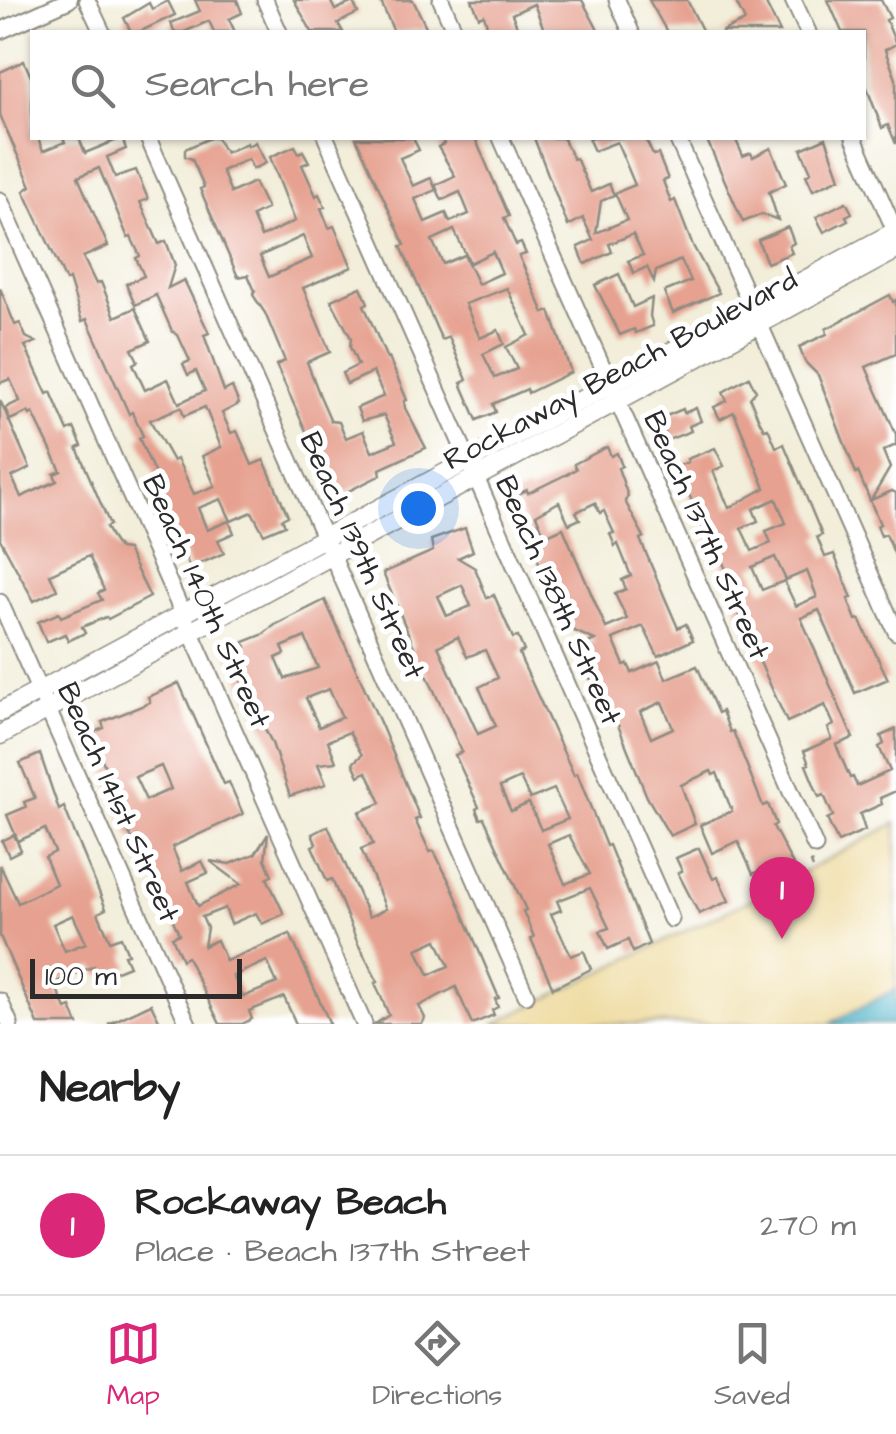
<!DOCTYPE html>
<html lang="en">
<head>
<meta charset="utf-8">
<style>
	:root { --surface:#fff; --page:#f2f2f2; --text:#222; --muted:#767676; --line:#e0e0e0; --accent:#db2777 }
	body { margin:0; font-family:"Architects Daughter",sans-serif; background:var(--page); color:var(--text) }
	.scale { position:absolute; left:30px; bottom:25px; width:212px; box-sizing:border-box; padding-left:10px; border:5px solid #2b2b2b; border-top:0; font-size:28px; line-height:35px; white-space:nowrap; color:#2b2b2b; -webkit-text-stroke:8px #fff; paint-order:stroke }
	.you { position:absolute; left:418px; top:508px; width:35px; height:35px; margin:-25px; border:8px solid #fff; border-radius:50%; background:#1a73e8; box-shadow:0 0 0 15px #1a73e833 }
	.badge { display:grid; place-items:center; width:65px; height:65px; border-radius:50%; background:var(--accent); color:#fff; font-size:32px; font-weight:700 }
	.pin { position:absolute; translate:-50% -82px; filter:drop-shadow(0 2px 5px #0008) }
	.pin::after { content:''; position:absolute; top:52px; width:35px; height:30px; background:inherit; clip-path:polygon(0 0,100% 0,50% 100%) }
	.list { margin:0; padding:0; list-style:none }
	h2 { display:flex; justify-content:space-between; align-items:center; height:130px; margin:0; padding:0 40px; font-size:42px }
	h2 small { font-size:32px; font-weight:400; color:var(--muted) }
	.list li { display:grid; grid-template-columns:65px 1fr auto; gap:30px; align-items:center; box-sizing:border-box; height:140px; padding:0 40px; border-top:2px solid var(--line) }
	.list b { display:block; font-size:38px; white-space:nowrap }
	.list p { margin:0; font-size:32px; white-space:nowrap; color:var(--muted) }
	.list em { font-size:32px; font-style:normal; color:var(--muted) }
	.icon { flex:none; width:55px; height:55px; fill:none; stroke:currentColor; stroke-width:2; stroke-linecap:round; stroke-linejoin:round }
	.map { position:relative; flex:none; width:896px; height:1024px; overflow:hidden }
	.search { position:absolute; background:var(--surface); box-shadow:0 2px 8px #0004; left:30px; right:30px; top:30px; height:110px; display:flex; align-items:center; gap:25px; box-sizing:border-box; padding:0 35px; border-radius:0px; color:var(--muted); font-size:38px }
	.sheet { height:270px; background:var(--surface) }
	nav { display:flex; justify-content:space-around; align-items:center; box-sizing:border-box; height:140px; border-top:2px solid var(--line); background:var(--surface); font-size:28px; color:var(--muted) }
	nav a { display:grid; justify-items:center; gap:5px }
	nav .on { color:var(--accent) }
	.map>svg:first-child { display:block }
	.sand { fill:#eeda9e; stroke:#8c8264; stroke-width:2.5 }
	.water { fill:#49b1c7; stroke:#3a6e79; stroke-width:2.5 }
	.building { fill:#e6a190; fill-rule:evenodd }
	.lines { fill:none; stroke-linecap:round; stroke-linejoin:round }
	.minor-casing { stroke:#8e8c82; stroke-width:19 }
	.tertiary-casing { stroke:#8e8c82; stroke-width:21 }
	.path { stroke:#8e8c82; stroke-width:2.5; stroke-dasharray:8 8; stroke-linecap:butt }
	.minor { stroke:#fff; stroke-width:15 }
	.tertiary { stroke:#fff; stroke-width:18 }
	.labels { text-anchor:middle; stroke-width:10; stroke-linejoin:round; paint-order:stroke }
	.street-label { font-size:30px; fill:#2b2b2b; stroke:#fff }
</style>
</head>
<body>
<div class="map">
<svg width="896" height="1024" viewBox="0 0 896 1024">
	<rect width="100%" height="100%" fill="#fff"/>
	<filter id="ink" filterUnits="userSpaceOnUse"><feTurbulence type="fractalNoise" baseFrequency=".01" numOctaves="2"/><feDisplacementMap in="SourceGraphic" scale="20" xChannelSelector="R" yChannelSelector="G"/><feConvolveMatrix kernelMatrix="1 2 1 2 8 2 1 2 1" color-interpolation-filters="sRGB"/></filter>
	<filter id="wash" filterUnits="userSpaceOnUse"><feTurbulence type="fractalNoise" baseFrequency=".0048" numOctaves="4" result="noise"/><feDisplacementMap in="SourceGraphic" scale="40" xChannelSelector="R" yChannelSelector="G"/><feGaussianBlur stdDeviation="2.25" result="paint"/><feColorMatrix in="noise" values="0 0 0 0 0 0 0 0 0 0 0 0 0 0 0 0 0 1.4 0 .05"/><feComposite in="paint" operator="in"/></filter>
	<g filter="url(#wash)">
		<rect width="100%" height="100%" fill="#f2eeda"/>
		<path class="sand" d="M896 823V989L829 1024H494L774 888Z"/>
		<path class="water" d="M896 989V1024H829Z"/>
		<g id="blocks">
			<g class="building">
				<path d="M195 0H237L242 13 229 19 235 32H214L209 21 184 32H174L171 23 200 11Z"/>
				<path d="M294 0H330L335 10 353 2 358 13 338 23 343 32H312Z"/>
				<path d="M380 0H413L427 29 394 32Z"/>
				<path d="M472 0H582L599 32H545L534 4 512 14 518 29 510 32H489L484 15 479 17Z"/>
				<path d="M649 0H687L703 32H667Z"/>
				<path d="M735 0H764L780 32H721L745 21Z"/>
				<path d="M828 0H881L890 18 886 20 896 44 885 50 896 79V144L888 125 882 128 864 80V32H842Z"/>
				<path d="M168 1 175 15 139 32H131L124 18 149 3 152 9Z"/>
				<path d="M24 61 32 79V138H38L43 151 65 142 63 138H79L85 153 122 138 126 149 107 157 115 177 136 170 148 199 140 202 159 244 166 241 175 265 168 288 184 280 209 333 204 335 224 391 232 387 239 404 222 413 231 433 237 431 252 465 264 460 288 516 282 519 285 525 264 534 252 512 231 521 221 499 198 508 207 530 229 521 234 533 218 540 224 553 190 568 152 481 157 479 139 438 143 436 132 412 129 414 87 319 82 321 69 279 66 281 24 191 31 186 0 115V72ZM99 168 128 238 131 237 140 256 136 258 144 276 126 284 135 305 156 295 172 331 178 335 190 361 183 364 188 375 196 371 205 391 179 403 168 379 145 390 133 364 138 361 132 349 150 341 135 308 115 317 101 282 96 284 83 257 108 246 78 177ZM181 407 184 416 205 407 221 447 202 456 215 486 194 494 177 459 173 461 150 420Z"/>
				<path d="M210 138H217L225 153 247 143 248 146 255 142 266 163 253 169 248 159 222 171 231 193 254 182 267 209 252 216 261 237 295 221 270 157 295 146 299 153 303 151 309 162 302 165 316 196 319 194 325 207 321 208 329 228 334 226 352 267 303 288 330 352 307 362 320 396 331 421 339 422 346 438 363 431 372 452 396 442 384 415 362 421 357 408 384 396 373 372 347 384 342 373 358 365 350 347 351 338 331 300 361 287 368 303 364 305 387 359 389 358 407 400 404 401 405 408 426 448 380 469 381 475 336 497 276 365 285 361 265 313 253 295 255 291 248 275 238 277 200 189 204 187 192 159 185 156V149ZM303 236 312 258 269 277 260 256Z"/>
				<path d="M356 138H413L419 150 400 158 413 186 431 178 436 190 415 199 425 222 446 213 450 222 469 214 460 192 442 200 435 185 455 176 438 147 444 144 441 138H475L509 216 504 218 516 245 521 243 526 254 519 256 544 313 550 311 571 372 528 393 527 389 493 404 496 412 477 420 461 383 467 380 458 359 449 337 442 340 436 327 401 246 405 245ZM454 230 470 263 493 252 502 273 478 284 464 255 443 264 432 240ZM507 288 529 335 506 347 517 369 495 378 483 354 504 344 498 330 480 338 465 304Z"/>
				<path d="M534 138H563L573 159 576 158 591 192 609 184 614 195 601 201 596 233 627 220 615 193 635 185 617 142 594 151 588 138H645L653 155 658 154 668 179 663 181 671 202 675 200 692 244 719 293 673 313 664 292 691 281 681 260 656 271 654 282 647 267 634 273 628 261 643 255 633 234 609 244 612 252 585 264 578 247 593 240 583 218 568 226Z"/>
				<path d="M706 138H735L743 156 751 153 753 157 771 148 786 184 769 192 778 220 762 214 743 222Z"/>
				<path d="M826 138 840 178 813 190 806 175 811 172 801 149Z"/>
				<path d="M846 202 852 213 846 216 848 220 824 232 816 217Z"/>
				<path d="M788 227 794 243 789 246 792 253 767 263 758 240Z"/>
				<path d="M619 274 633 307 652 298 650 316 653 326 636 333 634 329 620 335 595 285Z"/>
				<path d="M0 288 15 325 20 323 26 337 36 342 25 346 47 394 51 392 68 431 74 428 82 446 77 448 110 525 106 527 112 539 119 549 127 550 150 597 108 619 106 617 82 627 85 633 68 641 65 634 46 642 38 622 59 613 61 617 102 600 98 593 104 590 89 556 50 574 57 590 34 601 0 539V400L30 468 12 477 21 497 57 481 54 474 61 471 33 413 30 415 28 412 10 420 5 408 20 401 10 379 0 383Z"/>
				<path d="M890 295 893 302 896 300V354L866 367 896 434V445L883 451 890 468 871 500 892 491 896 493V558L886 534 881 536 877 526 880 524 858 472 856 473 818 375 805 362 799 347 827 334 826 329Z"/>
				<path d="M749 377 756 391 750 398 758 418 764 429 768 428 776 447 784 444 822 535 817 537 825 557 834 554 852 598 848 599 856 620 859 619 888 679 855 693 819 610 801 618 853 738 836 745 850 778 853 777 857 786 890 771 879 747 884 744 881 736 896 729V791L880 798 882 804 860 814 865 830 838 842 827 819 833 816 824 795 819 797 806 765 809 764 804 751 832 739 828 728 834 725 825 705 787 722 742 622 726 569 675 467 688 462 687 459 715 448 724 466 713 471 729 508 765 488 734 412 720 419 714 407 727 401 723 392ZM776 499 786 523 766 531 771 543 752 551 741 528 758 521 753 509ZM775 557 786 580 807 571 817 597 796 606 784 581 762 590 752 567Z"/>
				<path d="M696 408 701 421 689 426 691 431 668 440 659 419 683 409 684 413Z"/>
				<path d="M607 447 611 456 617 453 622 466 618 468 628 496 625 501 644 537 640 539 665 598 678 628 686 624 693 640 658 656 643 626 613 639 624 665 628 664 632 673 659 661 666 679 697 666 718 713 722 711 730 732 733 731 763 806 768 804 776 824 773 826 793 865 780 871 776 863 753 874 738 841 712 853 700 825 732 811 717 773 713 775 711 771 681 785 695 824 670 836 647 797 618 725 599 699 577 648 595 640 570 629 558 596 555 597 531 545 534 543 513 496 527 490 528 493 565 475 576 469 574 464ZM559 502 569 524 580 519 576 512 595 503 600 513 604 511 614 533 610 534 615 546 618 544 631 576 622 580 626 589 615 594 627 619 606 628 563 528 545 536 536 515ZM662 702 673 728 651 738 640 712Z"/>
				<path d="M465 528 473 551 458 558 475 568 487 598 494 595 513 638 518 637 524 651 519 653 521 659 574 775 577 773 606 846 609 845 649 944 633 952 628 940 608 949 600 931 609 928 590 888 557 901 561 910 551 914 571 956 584 951 591 969 553 988 531 939 534 937 523 911 526 910 484 818 480 819 476 809 479 807 455 755 462 752 421 662 417 664 410 649 414 647 383 573 433 551 431 540ZM462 585 471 606 447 616 438 596ZM458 637 467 657 485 650 498 678 479 687 496 726 478 734 438 646ZM520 778 530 799 554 789 568 819 541 830 529 803 511 811 500 787ZM569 835 590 874 565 884 548 844Z"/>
				<path d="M325 600 382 727 420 818 415 820 430 852 434 851 451 885 499 998 495 999 498 1007 492 1010 494 1015 472 1024 456 987 419 1006 425 1018 422 1024H375L389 1015 375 983 378 982 358 944 332 879 327 881 312 846 316 844 312 834 328 826 369 917 386 909 361 849 373 844 359 812 381 803 369 776 366 772 359 776 353 763 362 755 349 732 328 741 336 762 318 764 326 784 290 796 272 743 228 654 246 647 244 642 262 635 275 625ZM305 637 318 668 285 679 276 658 285 654 282 647ZM329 689 342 717 319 727 306 698ZM437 940 449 966 429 975 417 949Z"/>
				<path d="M179 683 224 784 229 782 243 814 172 847 182 871 202 861 208 873 188 882 198 906 241 884 210 861 230 864 255 854 268 834 265 859 272 875 267 878 284 914 262 924 256 913 231 924 225 908 202 917 207 928 204 946 217 940 226 961 290 934 330 1024H296L284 997 249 1011 252 1019 242 1024H220L187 957 182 960 172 937 179 934 137 836 132 839 111 795 106 769 91 733 104 728 102 722 144 705 150 702 148 697ZM161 766 171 789 146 800 135 777ZM267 961 277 983 243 997 233 976Z"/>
				<path d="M40 754 59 810 64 807 106 909 98 913 110 941 121 937 128 954 124 955 129 966 119 970 100 976 94 966 54 983 66 1009 71 1007 78 1024H38L0 936V865L18 903 56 884 45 857 55 852 45 829 18 841 7 815 26 807 24 802 35 798 20 763ZM73 915 86 943 65 951 53 924Z"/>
				<path d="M14 835 21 850 9 856 2 841Z"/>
				<path d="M699 848 713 879 718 877 729 901 699 914 678 873 682 871 676 858Z"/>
				<path d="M151 1004 161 1024H108Z"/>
			</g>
		</g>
	</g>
	<g filter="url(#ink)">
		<use href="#blocks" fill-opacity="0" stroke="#8e8c82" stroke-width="2.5"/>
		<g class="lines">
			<defs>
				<g id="minor">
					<path d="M87 0 102 32"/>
					<path d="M265 0 279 32"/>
					<path d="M441 0 455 32"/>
					<path d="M617 0 631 32"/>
					<path d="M793 0 808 32"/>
					<path d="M0 31 69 0"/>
					<path d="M148 138 526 995"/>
					<path d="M326 138 671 919"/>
					<path d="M501 138 815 846"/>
					<path d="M677 138 896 632"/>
					<path d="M854 138 896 233"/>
					<path d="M0 200 364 1024"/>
					<path d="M0 602 188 1024"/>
					<path d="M0 1001 10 1024"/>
				</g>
				<g id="tertiary">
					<path d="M0 712 896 231"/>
					<path d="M0 735 896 250"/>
				</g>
			</defs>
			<use href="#minor" class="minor-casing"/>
			<use href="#tertiary" class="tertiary-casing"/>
			<path class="path" d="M813 868 811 863 814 862"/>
			<use href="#minor" class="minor"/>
			<use href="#tertiary" class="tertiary"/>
		</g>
	</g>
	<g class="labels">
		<g class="street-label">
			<text transform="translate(620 369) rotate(-28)" y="10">Rockaway Beach Boulevard</text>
			<text transform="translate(707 535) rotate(66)" y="10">Beach 137th Street</text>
			<text transform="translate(363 555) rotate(66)" y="10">Beach 139th Street</text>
			<text transform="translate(559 600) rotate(66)" y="10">Beach 138th Street</text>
			<text transform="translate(207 601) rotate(66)" y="10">Beach 140th Street</text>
			<text transform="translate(119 802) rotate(66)" y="10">Beach 141st Street</text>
		</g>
	</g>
</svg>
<div class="scale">100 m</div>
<div class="you"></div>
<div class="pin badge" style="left:782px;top:939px">1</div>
<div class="search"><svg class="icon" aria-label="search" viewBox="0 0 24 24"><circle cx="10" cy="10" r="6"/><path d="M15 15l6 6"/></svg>Search here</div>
</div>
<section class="sheet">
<h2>Nearby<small></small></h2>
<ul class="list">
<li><span class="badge">1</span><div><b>Rockaway Beach</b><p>Place · Beach 137th Street</p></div><em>270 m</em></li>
</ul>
</section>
<nav>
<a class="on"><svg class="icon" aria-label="map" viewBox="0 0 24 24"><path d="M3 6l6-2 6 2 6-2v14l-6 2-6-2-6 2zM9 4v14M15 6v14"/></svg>Map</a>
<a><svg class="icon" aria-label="directions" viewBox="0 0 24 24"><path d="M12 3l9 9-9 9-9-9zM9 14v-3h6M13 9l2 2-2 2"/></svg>Directions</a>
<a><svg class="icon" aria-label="saved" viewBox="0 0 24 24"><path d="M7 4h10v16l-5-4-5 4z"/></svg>Saved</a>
</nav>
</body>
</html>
